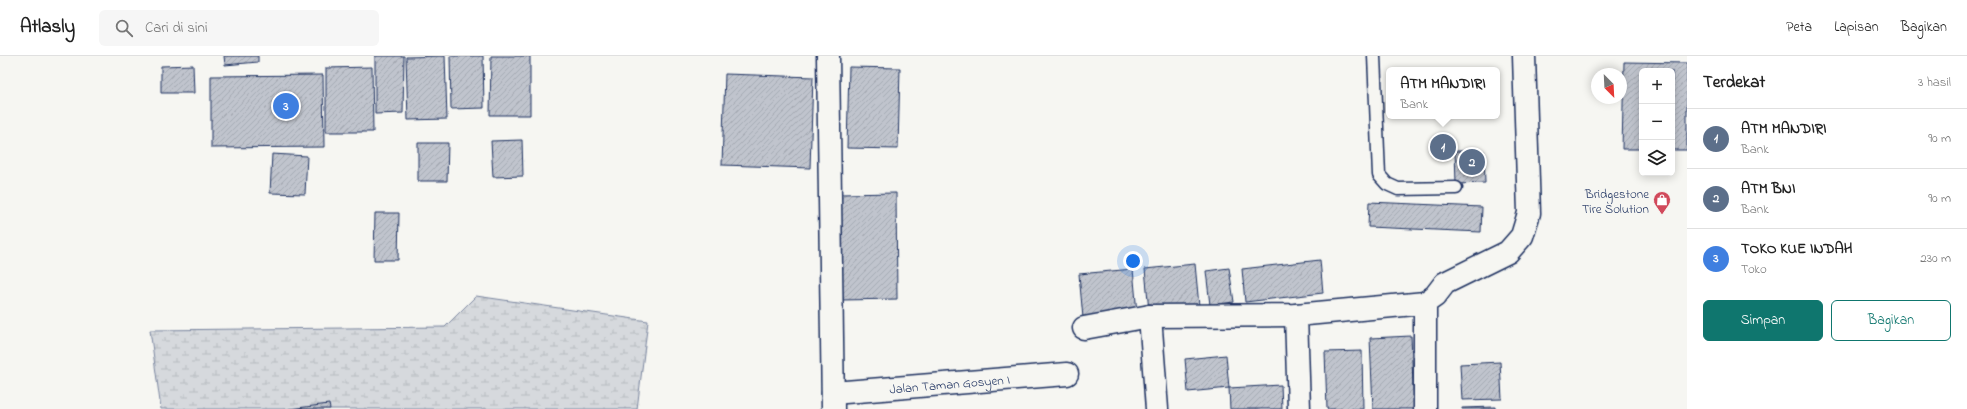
<!DOCTYPE html>
<html lang="id">
<head>
<meta charset="utf-8">
<style>
	:root { --surface:#fff; --page:#f6f6f6; --text:#222; --muted:#767676; --line:#e0e0e0; --accent:#0f766e }
	body { margin:0; font-family:"Indie Flower",sans-serif; background:var(--page); color:var(--text) }
	.controls { position:absolute; right:12px; top:12px; display:grid; overflow:hidden; border-radius:6px; box-shadow:0 2px 10px #0003 }
	.controls button { width:36px; height:36px; display:grid; place-items:center; padding:0; border:0; border-bottom:1px solid var(--line); background:var(--surface); color:var(--text); font:20px sans-serif }
	.compass { position:absolute; left:1591px; top:12px; width:36px; height:36px; border-radius:50%; background:var(--surface); box-shadow:0 2px 10px #0003; rotate:156deg }
	.you { position:absolute; left:1133px; top:205px; width:14px; height:14px; margin:-10px; border:3px solid #fff; border-radius:50%; background:#1a73e8; box-shadow:0 0 0 6px #1a73e833 }
	.badge { display:grid; place-items:center; width:26px; height:26px; border-radius:50%; background:var(--accent); color:#fff; font-size:13px; font-weight:700 }
	.pin { position:absolute; translate:-50% -50%; border:2px solid #fff; box-shadow:0 1px 4px #0006 }
	.popup { position:absolute; left:1386px; top:11px; width:114px; height:52px; box-sizing:border-box; display:grid; place-content:center; border-radius:6px; background:var(--surface); filter:drop-shadow(0 1px 3px #0005); font-size:13px; white-space:nowrap; color:var(--muted) }
	.popup b { font-size:15px; color:var(--text) }
	.popup::after { content:''; position:absolute; left:50%; top:100%; margin-left:-8px; border:8px solid transparent; border-top-color:var(--surface) }
	.list { margin:0; padding:0; list-style:none }
	h2 { display:flex; justify-content:space-between; align-items:center; height:52px; margin:0; padding:0 16px; font-size:17px }
	h2 small { font-size:13px; font-weight:400; color:var(--muted) }
	.list li { display:grid; grid-template-columns:26px 1fr auto; gap:12px; align-items:center; box-sizing:border-box; height:60px; padding:0 16px; border-top:1px solid var(--line) }
	.list b { display:block; font-size:15px; white-space:nowrap }
	.list p { margin:0; font-size:13px; white-space:nowrap; color:var(--muted) }
	.list em { font-size:13px; font-style:normal; color:var(--muted) }
	.actions { display:flex; gap:8px; padding:12px 16px }
	.actions a { flex:1; padding:9px 0; border:1px solid var(--accent); border-radius:6px; text-align:center; font-size:14px; color:var(--accent) }
	.actions .main { background:var(--accent); color:#fff }
	.icon { flex:none; width:22px; height:22px; fill:none; stroke:currentColor; stroke-width:2; stroke-linecap:round; stroke-linejoin:round }
	.map { position:relative; flex:none; width:1687px; height:353px; overflow:hidden }
	header { display:flex; align-items:center; gap:24px; box-sizing:border-box; height:56px; padding:0 20px; background:var(--surface); border-bottom:1px solid var(--line) }
	header strong { font-size:19px }
	nav { display:flex; gap:22px; margin-inline-start:auto; font-size:14px }
	.search { width:280px; height:36px; background:var(--page); display:flex; align-items:center; gap:10px; box-sizing:border-box; padding:0 14px; border-radius:6px; color:var(--muted); font-size:15px }
	main { display:flex }
	aside { flex:1; background:var(--surface) }
	.map>svg:first-child { display:block }
	.wetland { fill:url(#wetland-marsh); stroke:#78849e }
	.building { fill:url(#building-hatch); stroke:#1b2f5e }
	.lines { fill:none; stroke-linecap:round; stroke-linejoin:round }
	.service-casing { stroke:#1b2f5e; stroke-width:15 }
	.minor-casing { stroke:#1b2f5e; stroke-width:25 }
	.service { stroke:#f6f6f2; stroke-width:12 }
	.minor { stroke:#f6f6f2; stroke-width:22 }
	.labels { text-anchor:middle; stroke-width:3; stroke-linejoin:round; paint-order:stroke }
	.poi-label { font-size:13px; fill:#1b2f5e; stroke:#f6f6f2; text-anchor:end }
	.street-label { font-size:13px; fill:#1b2f5e; stroke:#f6f6f2 }
</style>
</head>
<body>
<header>
<strong>Atlasly</strong>
<div class="search"><svg class="icon" aria-label="search" viewBox="0 0 24 24"><circle cx="10" cy="10" r="6"/><path d="M15 15l6 6"/></svg>Cari di sini</div>
<nav><a>Peta</a><a>Lapisan</a><a>Bagikan</a></nav>
</header>
<main>
<div class="map">
<svg width="1687" height="353" viewBox="0 0 1687 353">
	<defs>
		<pattern id="wetland-marsh" width="20" height="14" patternUnits="userSpaceOnUse"><rect width="20" height="14" fill="#d6d9dd"/><path d="M1 5h8M5 5V1M11 12h8M15 12V8" fill="none" stroke="#b7bbc0"/></pattern>
		<pattern id="building-hatch" width="6" height="6" patternUnits="userSpaceOnUse"><rect width="6" height="6" fill="#c0c4cd"/><path d="M-1 1l2-2M0 6l6-6M5 7l2-2" fill="none" stroke="#a4a9b2"/></pattern>
	</defs>
	<rect width="100%" height="100%" fill="#f6f6f2"/>
	<filter id="ink" filterUnits="userSpaceOnUse"><feTurbulence type="fractalNoise" baseFrequency=".025" numOctaves="2"/><feDisplacementMap in="SourceGraphic" scale="8" xChannelSelector="R" yChannelSelector="G"/><feConvolveMatrix kernelMatrix="1 2 1 2 8 2 1 2 1" color-interpolation-filters="sRGB"/></filter>
	<g filter="url(#ink)">
		<path class="wetland" d="M476 240 648 265 637 353H161L150 274 445 271Z"/>
		<g class="building">
			<path d="M224 0H258V6L225 9Z"/>
			<path d="M375 0H404L403 57 375 58Z"/>
			<path d="M445 0 447 63 408 64 406 1Z"/>
			<path d="M450 0H483L484 52 451 53Z"/>
			<path d="M491 0H530V59H490Z"/>
			<path d="M1624 6 1687 7V94H1672V15H1642V93H1622Z"/>
			<path d="M193 9 194 37H161V10Z"/>
			<path d="M372 11 373 76H326V12Z"/>
			<path d="M849 11 900 12 898 93 847 92Z"/>
			<path d="M725 18 813 21 810 112 722 109Z"/>
			<path d="M323 19 324 91 211 92V20Z"/>
			<path d="M522 84 523 120 493 121 491 85Z"/>
			<path d="M418 87H448L447 125H418Z"/>
			<path d="M1455 95H1484L1485 127 1456 128Z"/>
			<path d="M272 98 307 100 305 138 270 137Z"/>
			<path d="M896 137 897 243 842 244 841 138Z"/>
			<path d="M1369 146 1482 151 1481 176 1368 171Z"/>
			<path d="M375 157H399L398 204H374Z"/>
			<path d="M1320 204 1323 237 1245 246 1242 213Z"/>
			<path d="M1195 208 1199 250 1149 255 1145 213Z"/>
			<path d="M1229 212 1234 246 1210 249 1206 215Z"/>
			<path d="M1133 213 1137 257 1083 262 1079 218Z"/>
			<path d="M1411 280 1414 353H1373L1370 282Z"/>
			<path d="M1362 295 1363 353H1327L1325 296Z"/>
			<path d="M1226 299 1229 332 1188 336 1185 303Z"/>
			<path d="M1500 306 1502 343 1462 344 1460 308Z"/>
			<path d="M1281 329 1282 353H1230L1229 332Z"/>
			<path d="M329 348 330 353H289Z"/>
			<path d="M1495 351V353H1462V352Z"/>
		</g>
		<g class="lines">
			<defs>
				<path id="service" d="M1374 0 1379 119 1387 128 1398 133 1456 132"/>
				<g id="minor">
					<path d="M828 0 833 353"/>
					<path d="M1296 259 1299 353"/>
					<path d="M1150 260 1157 353"/>
					<path d="M1084 272 1150 260 1296 259 1425 247"/>
					<path id="s1" d="M833 337 1067 318"/>
					<path d="M1425 353V247L1435 240 1445 227 1508 196 1522 180 1529 157 1524 0"/>
				</g>
			</defs>
			<use href="#service" class="service-casing"/>
			<use href="#minor" class="minor-casing"/>
			<use href="#service" class="service"/>
			<use href="#minor" class="minor"/>
		</g>
	</g>
	<defs>
		<symbol id="shop-pin" viewBox="-11 -11 22 30"><path d="M0 17L-7.5 6A9.5 9.5 0 1 1 7.5 6Z" fill="#d1495b" stroke="#f6f6f2"/><path d="M-5-2.5h2.3a2.7 3.5 0 0 1 5.4 0H5L5.5 6h-11ZM-1.5-2.5h3a1.5 2.3 0 0 0-3 0Z" fill="#fff"/></symbol>
	</defs>
	<g fill-rule="evenodd">
		<use href="#shop-pin" x="1652" y="134" width="20" height="27"/>
	</g>
	<g class="labels">
		<g class="poi-label">
			<text x="1649" y="142">Bridgestone<tspan x="1649" dy="15">Tire Solution</tspan></text>
		</g>
		<g class="street-label">
			<text dy="5" stroke="none"><textPath href="#s1" startOffset="117">Jalan Taman Gosyen I</textPath></text>
		</g>
	</g>
</svg>
<div class="controls">
<button>+</button>
<button>−</button>
<button><svg class="icon" aria-label="layers" viewBox="0 0 24 24"><path d="M12 4l9 5-9 5-9-5zM3 14l9 5 9-5"/></svg></button>
</div>
<svg class="compass" viewBox="-18 -18 36 36"><path d="M0-13l5 13h-10z" fill="#e53935"/><path d="M0 13l5-13h-10z" fill="#767676"/></svg>
<div class="you"></div>
<div class="pin badge" style="left:1443px;top:91px;background:#5c6f8a">1</div>
<div class="popup"><b>ATM MANDIRI</b>Bank</div>
<div class="pin badge" style="left:1472px;top:106px;background:#5c6f8a">2</div>
<div class="pin badge" style="left:286px;top:50px;background:#3f7fe0">3</div>
</div>
<aside>
<h2>Terdekat<small>3 hasil</small></h2>
<ul class="list">
<li><span class="badge" style="background:#5c6f8a">1</span><div><b>ATM MANDIRI</b><p>Bank</p></div><em>90 m</em></li>
<li><span class="badge" style="background:#5c6f8a">2</span><div><b>ATM BNI</b><p>Bank</p></div><em>90 m</em></li>
<li><span class="badge" style="background:#3f7fe0">3</span><div><b>TOKO KUE INDAH</b><p>Toko</p></div><em>230 m</em></li>
</ul>
<div class="actions"><a class="main">Simpan</a><a>Bagikan</a></div>
</aside>
</main>
</body>
</html>
